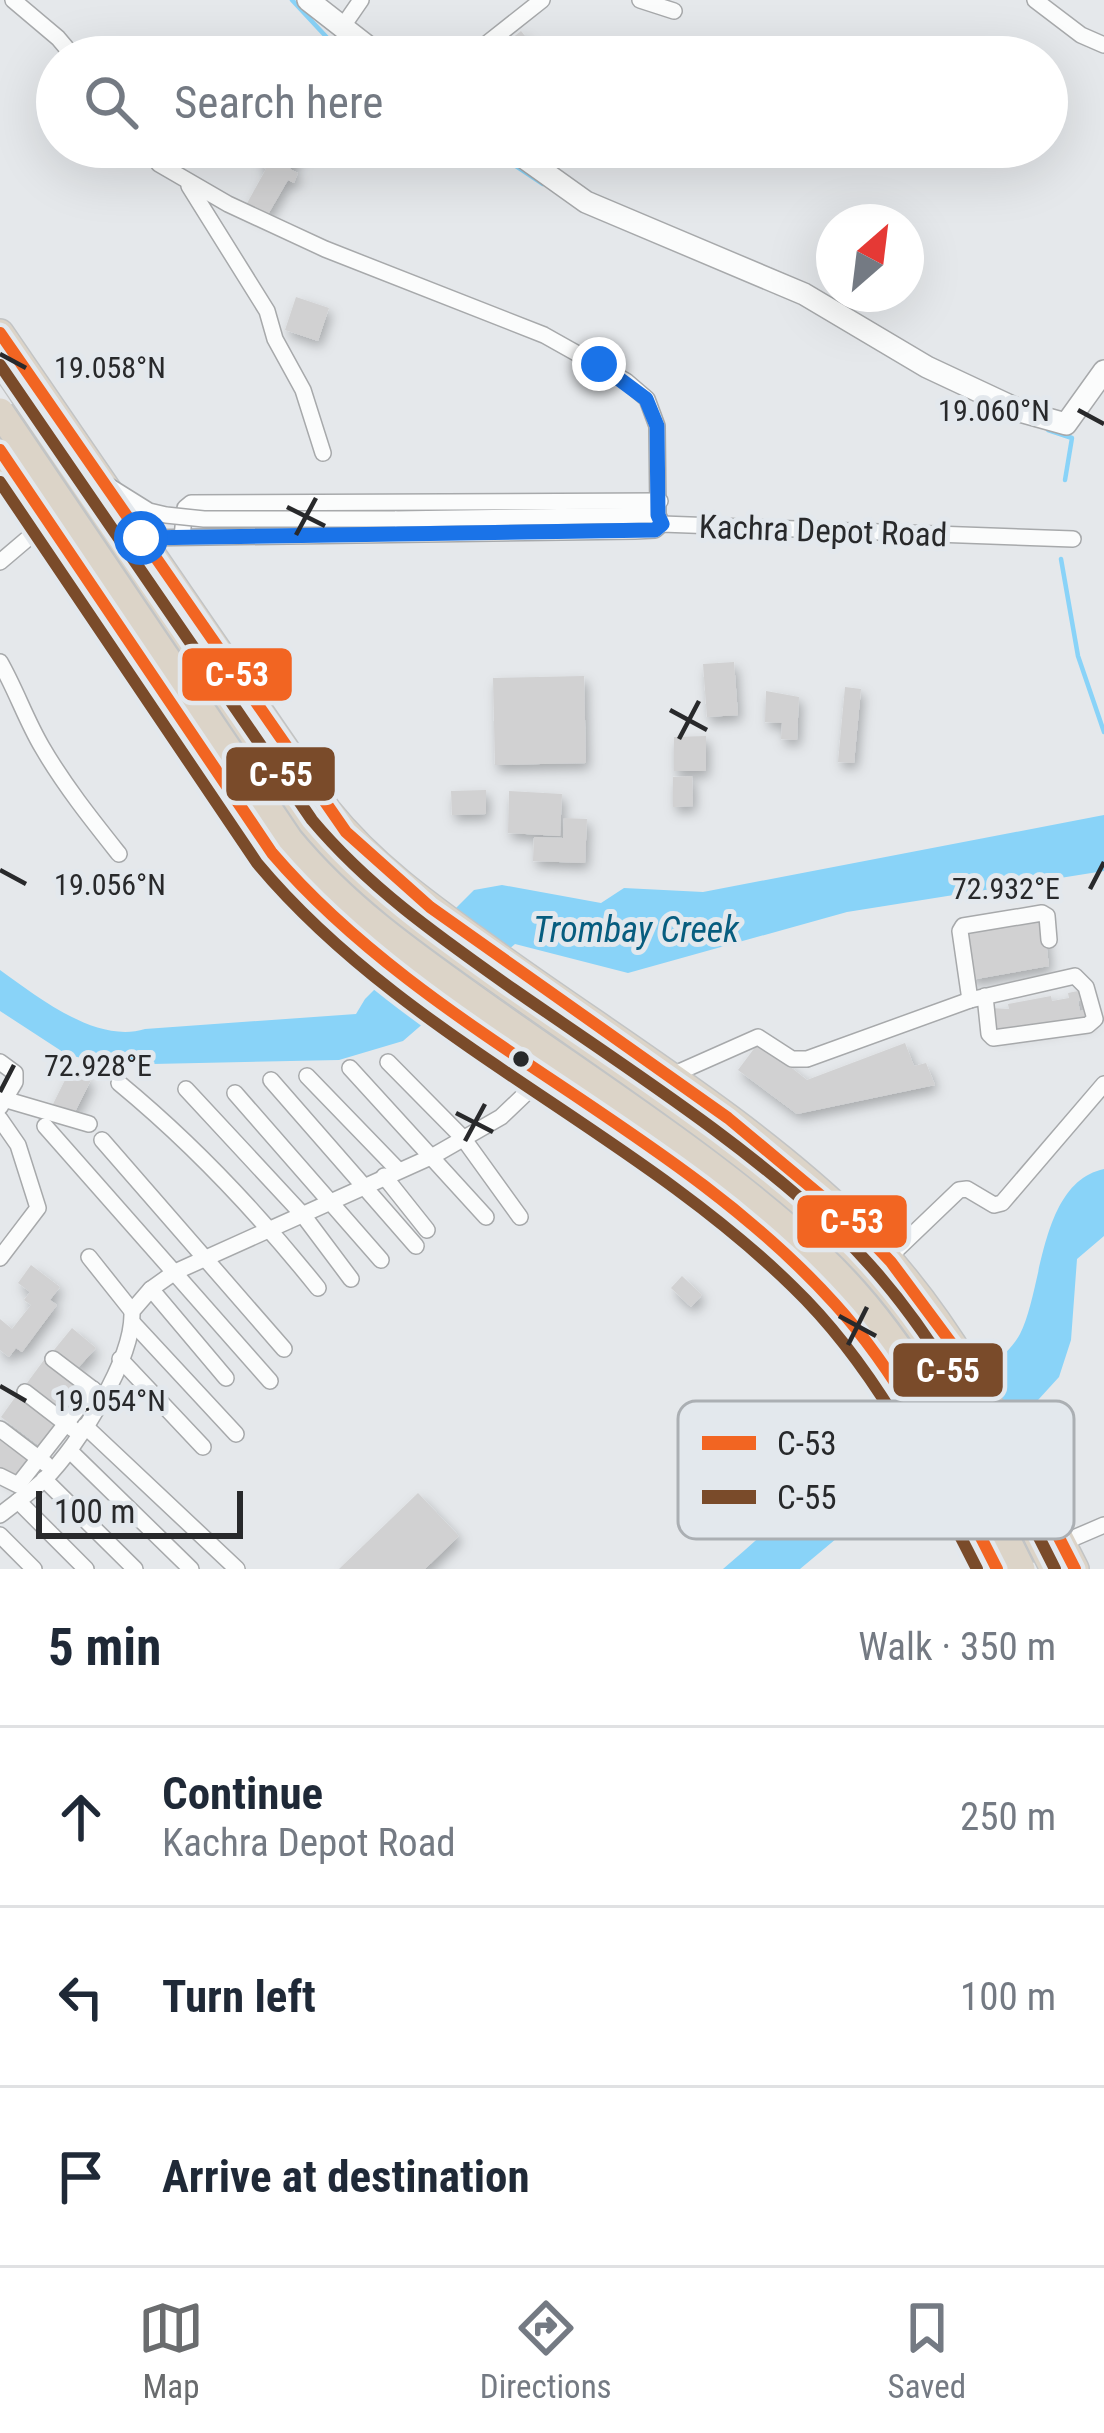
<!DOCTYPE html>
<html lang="en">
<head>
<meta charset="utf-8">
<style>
	:root { --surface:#fff; --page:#f2f2f3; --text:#1f2937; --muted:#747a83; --line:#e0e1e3; --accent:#6a6c6e }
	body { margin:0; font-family:"Roboto Condensed",sans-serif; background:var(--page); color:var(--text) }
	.compass { position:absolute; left:816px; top:204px; width:108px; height:108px; border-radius:50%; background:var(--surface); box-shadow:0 12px 48px #0002; rotate:28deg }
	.scale { position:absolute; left:36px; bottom:30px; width:207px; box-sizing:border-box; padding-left:12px; border:6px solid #28292b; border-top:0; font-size:33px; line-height:42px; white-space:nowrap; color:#28292b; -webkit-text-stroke:9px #e3e8ed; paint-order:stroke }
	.stop { position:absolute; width:36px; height:36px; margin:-27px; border:9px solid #1a73e8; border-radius:50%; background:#fff }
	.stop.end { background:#1a73e8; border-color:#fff; box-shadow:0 3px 12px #0008 }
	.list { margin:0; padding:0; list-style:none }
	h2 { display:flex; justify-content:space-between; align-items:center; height:156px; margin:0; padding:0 48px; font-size:51px }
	h2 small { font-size:39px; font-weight:400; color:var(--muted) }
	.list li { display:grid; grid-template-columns:78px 1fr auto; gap:36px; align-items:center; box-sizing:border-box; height:180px; padding:0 48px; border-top:3px solid var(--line) }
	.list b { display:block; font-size:45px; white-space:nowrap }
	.list p { margin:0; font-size:39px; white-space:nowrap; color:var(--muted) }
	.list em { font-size:39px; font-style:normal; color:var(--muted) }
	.icon { flex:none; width:66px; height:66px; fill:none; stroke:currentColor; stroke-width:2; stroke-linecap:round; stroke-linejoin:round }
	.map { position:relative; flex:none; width:1104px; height:1569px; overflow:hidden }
	.search { position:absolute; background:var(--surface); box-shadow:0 12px 48px #0002; left:36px; right:36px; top:36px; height:132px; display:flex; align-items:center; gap:30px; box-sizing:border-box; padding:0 42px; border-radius:66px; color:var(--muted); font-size:45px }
	.sheet { height:696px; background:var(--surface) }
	nav { display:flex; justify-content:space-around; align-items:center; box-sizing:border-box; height:168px; border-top:3px solid var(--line); background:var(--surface); font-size:33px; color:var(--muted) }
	nav a { display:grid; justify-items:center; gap:6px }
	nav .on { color:var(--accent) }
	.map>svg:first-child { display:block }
	.water { fill:#89d3f8 }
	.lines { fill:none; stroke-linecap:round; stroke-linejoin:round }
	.stream { stroke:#89d3f8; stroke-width:4.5 }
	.building { fill:#d1d1d2; filter:url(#shadow) }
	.street-casing { stroke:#a7a9ab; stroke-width:18 }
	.secondary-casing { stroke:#a7a9ab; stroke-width:24 }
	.highway-casing { stroke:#c2c4c5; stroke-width:30 }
	.street { stroke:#fbfcfc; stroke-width:15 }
	.secondary { stroke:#fbfcfc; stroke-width:21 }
	.highway { stroke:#dcd4c8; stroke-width:27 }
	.street-bridge-casing { stroke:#a7a9ab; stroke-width:18; stroke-linecap:butt }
	.highway-bridge-casing { stroke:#c2c4c5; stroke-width:30; stroke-linecap:butt }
	.street-bridge { stroke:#fbfcfc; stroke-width:15 }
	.highway-bridge { stroke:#dcd4c8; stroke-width:27 }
	.bus-1-casing { stroke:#e3e8ed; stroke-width:21 }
	.bus-2-casing { stroke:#e3e8ed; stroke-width:21 }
	.bus-1 { stroke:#f26522; stroke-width:12 }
	.bus-2 { stroke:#7a4b2a; stroke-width:12 }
	.route { stroke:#1a73e8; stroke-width:15 }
	.ticks { fill:none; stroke:#28292b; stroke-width:4.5 }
	.bus-dot { fill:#28292b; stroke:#e3e8ed; stroke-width:4.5 }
	.labels { text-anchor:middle; stroke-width:10; stroke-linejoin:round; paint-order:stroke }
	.street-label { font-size:33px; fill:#28292b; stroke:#e3e8ed }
	.water-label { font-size:36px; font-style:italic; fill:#075d7f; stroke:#e3e8ed }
	.key { fill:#e3e8ed; stroke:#abafb3; stroke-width:3 }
	.key-label { font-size:33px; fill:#28292b }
	.ticks-label { font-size:30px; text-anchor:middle; fill:#28292b; stroke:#e3e8ed; stroke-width:10; stroke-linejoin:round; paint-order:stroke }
	.line-badge { stroke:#e3e8ed; stroke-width:4.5 }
	.badge-label { font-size:33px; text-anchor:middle; font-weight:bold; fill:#fff }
</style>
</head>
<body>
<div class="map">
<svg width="1104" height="1569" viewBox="0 0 1104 1569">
	<defs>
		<filter id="shadow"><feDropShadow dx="3.5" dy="6" stdDeviation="6" flood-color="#0004"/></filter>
	</defs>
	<rect width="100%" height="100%" fill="#e5e8eb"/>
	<g class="water">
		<path d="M1104 815V871L847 912 628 973 515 944 403 1041 339 1060 107 1065 66 1054 0 1011V970C38 997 96 1044 145 1029L356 1014 365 999 474 890 502 885 601 903 624 888 703 892Z"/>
		<path d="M1104 1169V1236L1077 1259 1071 1340 1059 1377 1028 1411 898 1487 800 1569H723C772 1527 819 1481 871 1443 911 1414 997 1376 1020 1334 1043 1290 1039 1183 1104 1169Z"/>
	</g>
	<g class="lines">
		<g class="stream">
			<path d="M292 0 333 44 353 57"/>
			<path d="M487 147 543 184"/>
			<path d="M1048 430 1072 438 1065 480"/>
			<path d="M1061 559 1078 656 1104 732"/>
		</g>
	</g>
	<g class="building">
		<path d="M521 31 529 41 509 57 501 47Z"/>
		<path d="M270 147H304L290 169 298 173 294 183 288 180 266 218 245 207 266 169 258 163Z"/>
		<path d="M296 297 329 308 318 341 285 330Z"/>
		<path d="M734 662 738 715 707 717 703 664Z"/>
		<path d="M584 676 586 763 495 765 493 678Z"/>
		<path d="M845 687 861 689 854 763 838 762Z"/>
		<path d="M766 691 799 697 797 740 781 739 782 723 765 722Z"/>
		<path d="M706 736V771H674V737Z"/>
		<path d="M692 776 693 806 673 807V777Z"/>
		<path d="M486 790V814L452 815 451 791Z"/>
		<path d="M509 791 562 794 560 836 508 833Z"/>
		<path d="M564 818 587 819 585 863 533 861 534 837 563 838Z"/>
		<path d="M1043 917 1049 966 971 980 964 931Z"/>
		<path d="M1083 990 1085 999 1078 1001 1080 1011 1088 1010 1090 1020 1065 1025 1064 1020 1057 1021V1026L995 1034 990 1008 1009 1009 1008 1004 1051 996 1052 1001 1069 998 1068 993Z"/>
		<path d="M759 1042 807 1080 905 1043 914 1066 926 1063 935 1085 797 1114 738 1070Z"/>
		<path d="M70 1070 91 1080 74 1114 53 1104Z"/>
		<path d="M31 1265 60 1287 50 1300 57 1305 22 1352 16 1348 9 1357 0 1350V1319L12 1329 31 1305 24 1300 30 1292 18 1283Z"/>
		<path d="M682 1276 702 1295 691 1307 671 1288Z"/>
		<path d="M72 1328 96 1348 77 1369 54 1350Z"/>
		<path d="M44 1360 83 1389 66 1412 27 1383Z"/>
		<path d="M19 1392 59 1423 41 1447 1 1417Z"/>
		<path d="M0 1436 32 1461 14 1484 0 1472Z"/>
		<path d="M418 1493 459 1536 425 1569H339Z"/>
	</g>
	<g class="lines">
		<defs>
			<g id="street">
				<path d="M13 0 58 38 74 57"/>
				<path d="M640 0 674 11"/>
				<path d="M1035 0 1081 35 1104 45"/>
				<path d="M341 29 361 0"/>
				<path d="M470 57 542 0"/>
				<path d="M146 147 159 164 228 204 325 249 544 335 626 381 647 399 657 426 658 515 662 524"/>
				<path d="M189 186 267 311 275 339 303 390 323 453"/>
				<path d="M395 519 658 515"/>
				<path d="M182 537 185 508 191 503 660 501"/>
				<path d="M0 562 33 534"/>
				<path d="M97 566 141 538 635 531 655 530 662 524 1073 539"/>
				<path d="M0 662C16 690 26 720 42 747 64 785 92 820 119 854"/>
				<path d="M970 1000 960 931 963 926 1042 913 1047 916 1049 940"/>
				<path d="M0 1062 15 1073V1082L0 1107"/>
				<path d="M388 1062 463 1138 520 1217"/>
				<path d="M350 1068 486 1217"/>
				<path d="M307 1076 398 1170"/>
				<path d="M670 1076 758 1037 792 1059H807L970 1000 1075 976 1086 987 1095 1019 1088 1025 993 1038 989 1034 985 996"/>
				<path d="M271 1080 416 1246"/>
				<path d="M119 1083C193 1144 258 1213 318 1288"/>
				<path d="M186 1089 303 1215 351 1279"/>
				<path d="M235 1093 381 1260"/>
				<path d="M7 1100 89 1124"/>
				<path d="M0 1119 18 1145 38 1208 0 1258"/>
				<path d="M45 1126 270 1381"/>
				<path d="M102 1140 284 1349"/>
				<path d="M384 1176 427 1230"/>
				<path d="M89 1257 132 1311"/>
				<path d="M888 1258 959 1190 967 1189 994 1205 1002 1203 1104 1084"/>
				<path d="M151 1289 226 1378"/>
				<path d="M132 1322 236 1434"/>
				<path d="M53 1359 99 1394"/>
				<path d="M120 1359 203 1447"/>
				<path d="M25 1392 73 1429"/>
				<path d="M85 1426 237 1569"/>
				<path d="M0 1429 46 1464"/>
				<path d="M70 1451 191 1569"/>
				<path d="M0 1476 18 1485 93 1389"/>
				<path d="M44 1479 135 1569"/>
				<path d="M18 1501 86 1569"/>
				<path d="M0 1515C15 1503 31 1492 45 1479 79 1444 134 1360 132 1311L151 1289 175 1272 433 1156 501 1117 545 1075"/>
				<path d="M0 1535 34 1569"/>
				<path d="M1062 1543 1104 1525"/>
			</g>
			<g id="secondary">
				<path d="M308 0 381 57"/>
				<path d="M509 147 586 202 804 294 927 367 1023 412 1066 424 1104 371"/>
			</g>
			<g id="highway">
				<path d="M0 333 327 810C375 870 437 912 499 957 619 1043 750 1122 856 1225 955 1321 1013 1448 1075 1569"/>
				<path d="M0 450 272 853C330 925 397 970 471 1023 584 1103 705 1178 805 1273 891 1354 944 1465 997 1569"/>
			</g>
		</defs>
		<use href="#street" class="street-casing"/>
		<use href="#secondary" class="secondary-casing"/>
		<use href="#highway" class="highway-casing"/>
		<use href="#street" class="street"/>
		<use href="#secondary" class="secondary"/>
		<use href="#highway" class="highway"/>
		<defs>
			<path id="street-bridge" d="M80 458 101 481 149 511 166 515 204 519H395"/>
			<g id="highway-bridge">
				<path d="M0 359 312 822C369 891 440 938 513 990 623 1068 739 1143 839 1235 937 1325 995 1452 1054 1569"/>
				<path d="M0 412 289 840C347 910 417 958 490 1010 601 1089 719 1163 819 1256 910 1341 966 1459 1021 1569"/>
			</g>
		</defs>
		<use href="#street-bridge" class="street-bridge-casing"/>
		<use href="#highway-bridge" class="highway-bridge-casing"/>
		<use href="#street-bridge" class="street-bridge"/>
		<use href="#highway-bridge" class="highway-bridge"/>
		<defs>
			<g id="bus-1">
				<path d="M0 333 346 832 430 907 728 1118 856 1225 891 1262 952 1344 1005 1432 1075 1569"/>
				<path d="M0 450 272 853C430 1037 673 1124 835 1304 905 1381 950 1477 997 1569"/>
			</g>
			<g id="bus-2">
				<path d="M0 365 312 820C369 888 441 938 513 989 625 1067 741 1140 840 1234 937 1327 995 1451 1055 1569"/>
				<path d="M0 482 257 863C403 1038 631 1128 793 1287 875 1366 926 1469 977 1569"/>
			</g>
		</defs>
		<use href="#bus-1" class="bus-1-casing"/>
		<use href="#bus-2" class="bus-2-casing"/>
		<use href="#bus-1" class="bus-1"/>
		<use href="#bus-2" class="bus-2"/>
	</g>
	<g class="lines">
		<path class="route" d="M141 538 655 530 662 524 658 515 657 426 646 399 599 364"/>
	</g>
	<path class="ticks" d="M0 354 26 368M1078 410 1104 424M287 507 325 526M296 535 316 498M670 710 707 730M679 739 699 701M0 870 26 884M1090 889 1104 862M0 1092 14 1065M456 1113 493 1132M465 1141 485 1104M839 1316 876 1336M848 1345 867 1307M0 1386 26 1401"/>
	<circle class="bus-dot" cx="521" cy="1059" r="10"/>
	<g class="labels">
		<g class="street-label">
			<text transform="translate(823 530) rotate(2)" y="12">Kachra Depot Road</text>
		</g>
		<g class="water-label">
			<text x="636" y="942">Trombay Creek</text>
		</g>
	</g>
	<rect x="678" y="1401" width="396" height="138" rx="18" class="key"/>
	<rect x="702" y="1436" width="54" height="14" fill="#f26522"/>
	<rect x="702" y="1490" width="54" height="14" fill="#7a4b2a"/>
	<g class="key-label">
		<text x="777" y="1455">C-53</text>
		<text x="777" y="1509">C-55</text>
	</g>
	<g class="ticks-label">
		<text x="110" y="378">19.058°N</text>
		<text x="994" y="421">19.060°N</text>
		<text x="110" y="895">19.056°N</text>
		<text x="1006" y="899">72.932°E</text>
		<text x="98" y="1076">72.928°E</text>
		<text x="110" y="1411">19.054°N</text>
	</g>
	<g class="line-badge">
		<rect x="180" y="646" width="114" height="57" rx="12" fill="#f26522"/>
		<rect x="224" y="745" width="113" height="58" rx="12" fill="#7a4b2a"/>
		<rect x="795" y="1193" width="114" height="57" rx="12" fill="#f26522"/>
		<rect x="891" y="1341" width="114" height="58" rx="12" fill="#7a4b2a"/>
	</g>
	<g class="badge-label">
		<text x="237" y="686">C-53</text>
		<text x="281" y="786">C-55</text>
		<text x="852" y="1233">C-53</text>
		<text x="948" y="1382">C-55</text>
	</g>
</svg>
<svg class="compass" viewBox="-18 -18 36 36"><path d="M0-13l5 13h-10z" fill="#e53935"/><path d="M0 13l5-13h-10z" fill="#747a83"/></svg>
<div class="scale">100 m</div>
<div class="stop" style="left:141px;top:538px"></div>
<div class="stop end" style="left:599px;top:364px"></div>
<div class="search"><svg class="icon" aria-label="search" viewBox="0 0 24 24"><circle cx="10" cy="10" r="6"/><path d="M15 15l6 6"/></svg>Search here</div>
</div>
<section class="sheet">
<h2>5 min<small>Walk · 350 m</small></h2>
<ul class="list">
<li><svg class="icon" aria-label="ahead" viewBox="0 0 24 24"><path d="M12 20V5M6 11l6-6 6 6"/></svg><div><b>Continue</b><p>Kachra Depot Road</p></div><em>250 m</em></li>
<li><svg class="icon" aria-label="left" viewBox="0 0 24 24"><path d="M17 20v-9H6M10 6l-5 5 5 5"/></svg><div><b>Turn left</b></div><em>100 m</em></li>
<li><svg class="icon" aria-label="arrive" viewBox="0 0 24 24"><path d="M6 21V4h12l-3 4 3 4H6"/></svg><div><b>Arrive at destination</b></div></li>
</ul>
</section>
<nav>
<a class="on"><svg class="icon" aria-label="map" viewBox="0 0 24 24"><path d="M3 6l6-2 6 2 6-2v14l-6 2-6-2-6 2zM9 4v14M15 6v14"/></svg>Map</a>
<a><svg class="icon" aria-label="directions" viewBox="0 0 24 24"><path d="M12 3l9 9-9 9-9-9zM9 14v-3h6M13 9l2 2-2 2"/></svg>Directions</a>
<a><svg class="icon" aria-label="saved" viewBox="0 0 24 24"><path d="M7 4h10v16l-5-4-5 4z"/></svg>Saved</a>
</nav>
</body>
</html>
